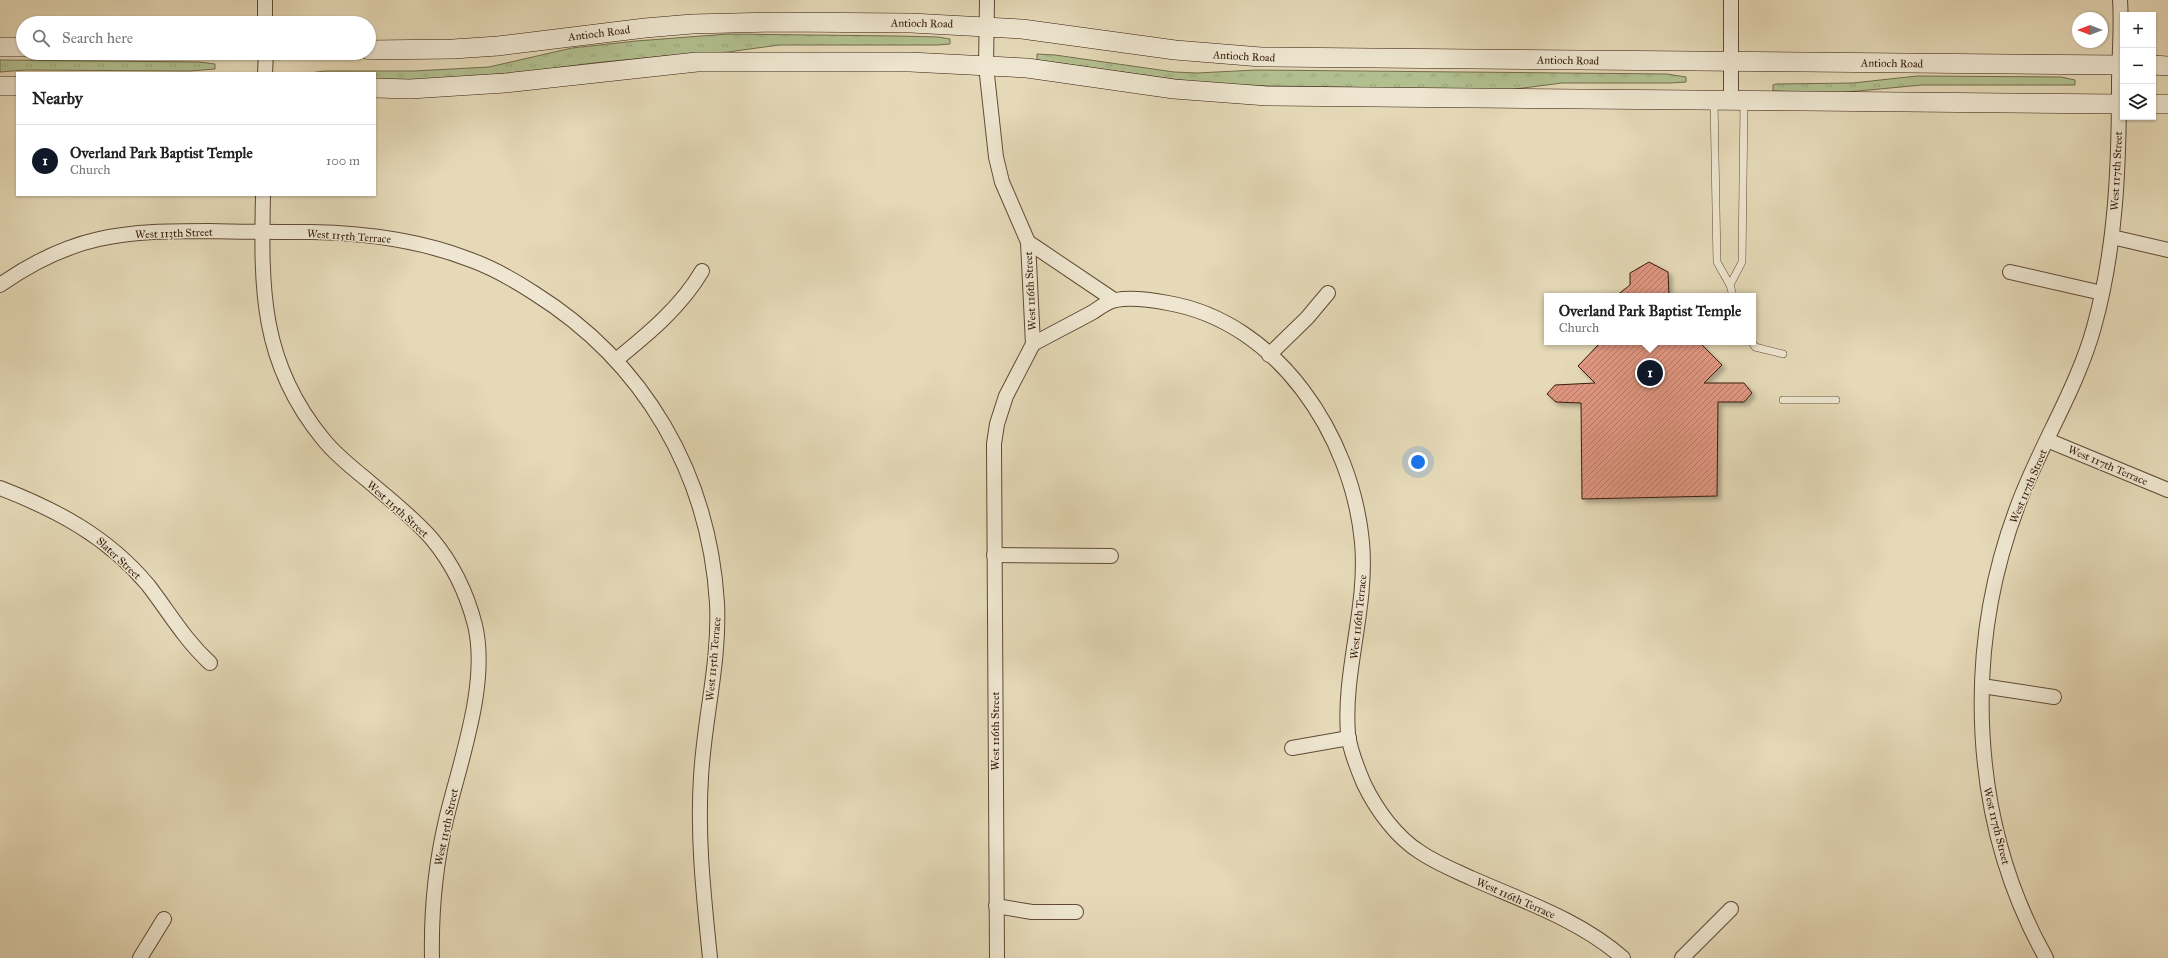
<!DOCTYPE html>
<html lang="en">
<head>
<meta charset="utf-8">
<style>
	:root { --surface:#fff; --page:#f2f2f2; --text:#222; --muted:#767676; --line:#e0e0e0; --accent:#111827 }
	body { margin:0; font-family:"IM FELL Great Primer",serif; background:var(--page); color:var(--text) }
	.controls { position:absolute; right:12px; top:12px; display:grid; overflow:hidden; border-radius:0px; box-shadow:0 1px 3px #0004 }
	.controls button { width:36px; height:36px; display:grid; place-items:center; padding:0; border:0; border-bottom:1px solid var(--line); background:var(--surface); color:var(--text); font:20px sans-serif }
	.compass { position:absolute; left:2072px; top:12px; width:36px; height:36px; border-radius:50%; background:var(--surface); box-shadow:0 1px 3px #0004; rotate:270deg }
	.you { position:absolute; left:1418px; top:462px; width:14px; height:14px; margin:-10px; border:3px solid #fff; border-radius:50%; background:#1a73e8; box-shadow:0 0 0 6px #1a73e833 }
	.badge { display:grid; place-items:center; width:26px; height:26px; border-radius:50%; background:var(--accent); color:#fff; font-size:13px; font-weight:700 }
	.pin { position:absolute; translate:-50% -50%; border:2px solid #fff; box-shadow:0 1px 4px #0006 }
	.popup { position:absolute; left:1544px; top:293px; width:212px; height:52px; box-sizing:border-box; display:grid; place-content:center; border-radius:0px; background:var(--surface); filter:drop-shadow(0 1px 3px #0005); font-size:13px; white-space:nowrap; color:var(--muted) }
	.popup b { font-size:15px; color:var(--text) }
	.popup::after { content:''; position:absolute; left:50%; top:100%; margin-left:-8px; border:8px solid transparent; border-top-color:var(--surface) }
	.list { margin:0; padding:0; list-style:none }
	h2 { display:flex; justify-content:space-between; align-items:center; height:52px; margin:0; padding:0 16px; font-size:17px }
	h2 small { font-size:13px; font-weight:400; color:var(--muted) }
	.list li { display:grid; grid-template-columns:26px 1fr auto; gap:12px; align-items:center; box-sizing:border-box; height:72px; padding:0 16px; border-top:1px solid var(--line) }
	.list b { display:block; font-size:15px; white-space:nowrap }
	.list p { margin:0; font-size:13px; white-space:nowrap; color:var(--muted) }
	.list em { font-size:13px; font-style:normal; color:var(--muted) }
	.icon { flex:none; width:22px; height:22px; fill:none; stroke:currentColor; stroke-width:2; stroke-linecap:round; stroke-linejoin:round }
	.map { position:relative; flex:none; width:2168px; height:958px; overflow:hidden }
	.search { position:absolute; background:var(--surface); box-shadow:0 1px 3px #0004; left:16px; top:16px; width:360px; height:44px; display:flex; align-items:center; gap:10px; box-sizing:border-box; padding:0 14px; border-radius:22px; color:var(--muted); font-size:15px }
	.panel { position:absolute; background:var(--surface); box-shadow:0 1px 3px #0004; left:16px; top:72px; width:360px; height:124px; border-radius:0px }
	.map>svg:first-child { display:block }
	.grass { fill:url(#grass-tufts); stroke:#746d4d }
	.building { fill:url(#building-hatch); stroke:#351a0a; filter:url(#shadow) }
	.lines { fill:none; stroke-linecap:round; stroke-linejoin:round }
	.lane-casing { stroke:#614a35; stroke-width:8 }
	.street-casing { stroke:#614a35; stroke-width:16 }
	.secondary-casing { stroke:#351a0a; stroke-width:20 }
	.lane { stroke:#eee6d0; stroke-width:7 }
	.street { stroke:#eee6d0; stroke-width:14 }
	.secondary { stroke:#eee6d0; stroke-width:19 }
	.labels { text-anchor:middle; stroke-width:3; stroke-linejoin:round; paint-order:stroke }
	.street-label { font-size:11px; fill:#351a0a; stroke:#eee6d0 }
</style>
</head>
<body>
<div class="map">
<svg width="2168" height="958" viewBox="0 0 2168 958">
	<defs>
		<pattern id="grass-tufts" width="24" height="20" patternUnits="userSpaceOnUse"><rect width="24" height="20" fill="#b2c090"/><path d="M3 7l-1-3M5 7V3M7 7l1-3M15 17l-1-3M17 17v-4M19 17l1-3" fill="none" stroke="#9aa47b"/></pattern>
		<pattern id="building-hatch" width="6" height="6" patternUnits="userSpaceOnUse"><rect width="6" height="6" fill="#e19782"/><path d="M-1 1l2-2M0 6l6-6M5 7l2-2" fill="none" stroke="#b77a69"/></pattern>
		<filter id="shadow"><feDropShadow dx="3.5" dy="3.5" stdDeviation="2" flood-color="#0004"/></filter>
	</defs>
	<rect width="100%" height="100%" fill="#e5d9b7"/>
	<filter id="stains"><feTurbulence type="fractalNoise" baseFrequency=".005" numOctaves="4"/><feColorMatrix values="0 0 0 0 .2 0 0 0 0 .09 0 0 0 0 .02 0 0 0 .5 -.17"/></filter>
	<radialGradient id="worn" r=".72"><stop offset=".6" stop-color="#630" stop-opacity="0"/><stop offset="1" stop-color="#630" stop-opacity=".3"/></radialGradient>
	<g class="grass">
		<path d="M728 34 896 36 938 37 950 39V44L938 45H779L728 52 665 56 593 63 532 71 447 79 375 81V73H310L324 71H414L489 67 572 48 636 41Z"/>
		<path d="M1037 54 1055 55 1174 72 1197 73 1256 70 1667 74 1686 77V82L1671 83H1562L1508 90 1214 85 1037 60Z"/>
		<path d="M0 60 199 62 215 64V69L189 71 25 70 0 72Z"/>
		<path d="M1917 76 2061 77 2075 80V85H1922L1837 93 1773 91V85L1776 84 1853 83Z"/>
	</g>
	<g class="building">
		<path d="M1649 262 1668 272 1669 296H1616L1630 285V273Z"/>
		<path d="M1601 342H1699L1722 365 1704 383H1744L1752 393 1744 402H1718L1717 496 1582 499 1581 403 1556 402 1547 394 1555 385 1595 383 1578 366Z"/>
	</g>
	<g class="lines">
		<defs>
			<g id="lane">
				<path d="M1714 100 1717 262 1730 285 1733 296"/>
				<path d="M1730 285 1742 262 1744 102"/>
				<path d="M1752 342 1755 347 1783 354"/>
				<path d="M1783 400H1836"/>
			</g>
			<g id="street">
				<path d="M265 0V23"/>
				<path d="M987 0 986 66 996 157 1002 182 1028 242 1033 344 1006 396 997 424 994 444 997 958"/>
				<path d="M1731 0V100"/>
				<path d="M265 73 266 53"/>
				<path d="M263 195C261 288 260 362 323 439 335 454 351 467 366 479 388 498 413 517 432 539 452 563 467 594 475 625 489 684 460 761 446 820 435 867 431 910 432 958"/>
				<path d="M2112 237 2168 250"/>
				<path d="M1028 242 1114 300"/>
				<path d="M2010 272 2102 293"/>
				<path d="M0 285C30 264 63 247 99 239 135 231 172 231 209 231 243 232 278 232 312 232 367 233 420 240 471 260 493 268 514 280 534 293 644 362 709 473 717 603 720 662 704 719 701 777 697 838 704 898 710 958"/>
				<path d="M1033 344C1053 333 1073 323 1093 312 1099 308 1108 301 1116 300 1132 297 1152 300 1168 303 1278 322 1352 436 1362 542 1368 607 1343 671 1348 734 1350 750 1358 770 1364 784 1376 809 1396 837 1420 852 1436 863 1454 870 1471 878 1523 901 1580 920 1623 958"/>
				<path d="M1269 355 1307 318 1328 293"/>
				<path d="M616 360C648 334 681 307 702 271"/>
				<path d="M2047 440 2168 490"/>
				<path d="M0 488C57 510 108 537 148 585 169 612 184 639 210 663"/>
				<path d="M994 555 1111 556"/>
				<path d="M1982 686 2054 697"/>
				<path d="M1292 748 1349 738"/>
				<path d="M996 906 1032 912H1076"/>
				<path d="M140 958 164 919"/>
				<path d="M1682 958 1731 909"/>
				<path d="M2046 958C1969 821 1963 650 2018 505 2040 445 2077 389 2094 327 2116 248 2119 166 2119 85 2119 57 2122 28 2120 0"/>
			</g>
			<g id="secondary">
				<path d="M0 47H23"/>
				<path d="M369 50 453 49 498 46 645 28 692 24 775 22 911 23 1022 29 1175 50 1261 57 2123 65"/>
				<path d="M2153 65 2168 66"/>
				<path d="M0 86H17"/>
				<path d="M375 88 410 89 505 83 697 62H910L1027 68 1174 89 1267 96 2123 104"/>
				<path d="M2153 104H2168"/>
			</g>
		</defs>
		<use href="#lane" class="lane-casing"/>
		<use href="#street" class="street-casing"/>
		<use href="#secondary" class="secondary-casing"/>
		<use href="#lane" class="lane"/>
		<use href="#street" class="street"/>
		<use href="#secondary" class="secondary"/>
	</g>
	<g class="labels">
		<g class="street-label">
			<text transform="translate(922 23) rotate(1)" y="4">Antioch Road</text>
			<text transform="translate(599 33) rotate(-7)" y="4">Antioch Road</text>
			<text transform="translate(1244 56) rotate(3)" y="4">Antioch Road</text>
			<text transform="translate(1568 60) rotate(1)" y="4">Antioch Road</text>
			<text transform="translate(1892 63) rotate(1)" y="4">Antioch Road</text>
			<text transform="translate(2116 171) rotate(-87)" y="4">West 117th Street</text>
			<text transform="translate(174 233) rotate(-2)" y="4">West 113th Street</text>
			<text transform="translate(349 236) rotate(4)" y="4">West 115th Terrace</text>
			<text transform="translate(1030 291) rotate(-93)" y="4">West 116th Street</text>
			<text transform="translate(2108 465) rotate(23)" y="4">West 117th Terrace</text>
			<text transform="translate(2028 486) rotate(-67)" y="4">West 117th Street</text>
			<text transform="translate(398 509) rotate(42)" y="4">West 115th Street</text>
			<text transform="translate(119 558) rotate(43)" y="4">Slater Street</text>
			<text transform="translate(1358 617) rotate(-84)" y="4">West 116th Terrace</text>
			<text transform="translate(713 659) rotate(-85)" y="4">West 115th Terrace</text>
			<text transform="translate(995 731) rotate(-90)" y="4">West 116th Street</text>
			<text transform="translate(1997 826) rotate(76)" y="4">West 117th Street</text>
			<text transform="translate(446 827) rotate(-78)" y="4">West 115th Street</text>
			<text transform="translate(1516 898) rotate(24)" y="4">West 116th Terrace</text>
		</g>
	</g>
	<rect width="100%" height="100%" filter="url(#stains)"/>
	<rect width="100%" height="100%" fill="url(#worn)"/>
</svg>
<div class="controls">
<button>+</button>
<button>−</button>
<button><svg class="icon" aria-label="layers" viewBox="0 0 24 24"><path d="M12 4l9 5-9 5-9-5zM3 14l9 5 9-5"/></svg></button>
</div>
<svg class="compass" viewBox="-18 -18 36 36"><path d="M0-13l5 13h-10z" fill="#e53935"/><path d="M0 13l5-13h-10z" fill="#767676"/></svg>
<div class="you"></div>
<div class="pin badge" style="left:1650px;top:373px">1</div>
<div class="popup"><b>Overland Park Baptist Temple</b>Church</div>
<div class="search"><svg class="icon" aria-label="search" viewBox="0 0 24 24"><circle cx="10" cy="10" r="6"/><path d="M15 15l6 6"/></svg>Search here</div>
<section class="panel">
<h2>Nearby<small></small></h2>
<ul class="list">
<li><span class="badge">1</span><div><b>Overland Park Baptist Temple</b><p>Church</p></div><em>100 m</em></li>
</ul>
</section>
</div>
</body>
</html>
